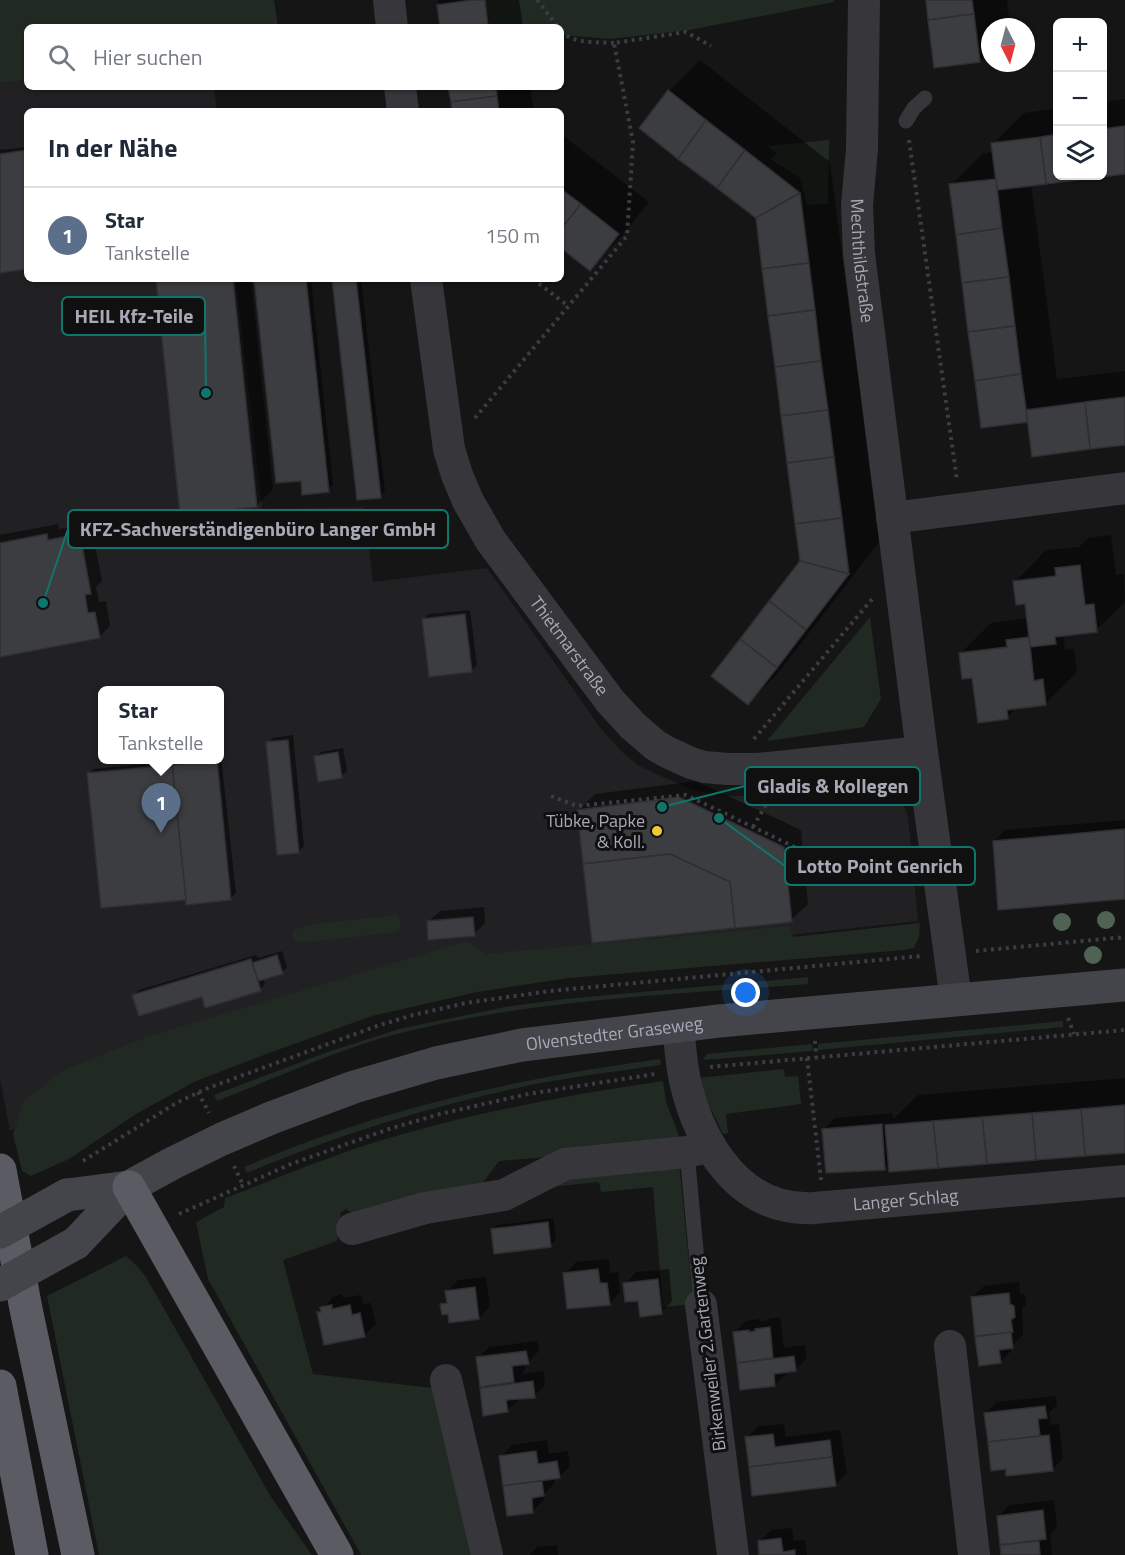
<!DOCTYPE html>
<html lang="de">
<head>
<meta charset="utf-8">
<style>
	:root { --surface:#fff; --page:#f6f6f7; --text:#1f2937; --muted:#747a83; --line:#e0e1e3; --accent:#1a73e8 }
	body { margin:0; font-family:"Titillium Web",sans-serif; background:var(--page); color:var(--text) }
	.controls { position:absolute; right:18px; top:18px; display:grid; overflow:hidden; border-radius:9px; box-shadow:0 2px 4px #0004 }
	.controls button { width:54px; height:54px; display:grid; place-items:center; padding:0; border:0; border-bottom:2px solid var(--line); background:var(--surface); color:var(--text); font:30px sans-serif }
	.compass { position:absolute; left:981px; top:18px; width:54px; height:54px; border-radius:50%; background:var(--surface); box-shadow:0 2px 4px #0004; rotate:174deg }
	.you { position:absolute; left:746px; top:993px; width:21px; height:21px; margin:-15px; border:4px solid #fff; border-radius:50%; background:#1a73e8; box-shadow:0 0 0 9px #1a73e833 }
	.badge { display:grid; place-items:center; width:39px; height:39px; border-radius:50%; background:var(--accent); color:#fff; font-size:20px; font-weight:700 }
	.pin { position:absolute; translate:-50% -50px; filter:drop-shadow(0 2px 3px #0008) }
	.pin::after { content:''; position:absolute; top:32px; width:21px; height:18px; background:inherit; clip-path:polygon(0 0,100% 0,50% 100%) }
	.popup { position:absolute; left:98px; top:686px; width:126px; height:78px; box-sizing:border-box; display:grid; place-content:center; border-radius:9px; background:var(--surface); filter:drop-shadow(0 2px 4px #0005); font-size:20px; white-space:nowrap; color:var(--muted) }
	.popup b { font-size:22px; color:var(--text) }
	.popup::after { content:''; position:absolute; left:50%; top:100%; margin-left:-12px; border:12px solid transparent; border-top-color:var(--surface) }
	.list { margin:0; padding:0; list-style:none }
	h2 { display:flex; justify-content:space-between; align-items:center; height:78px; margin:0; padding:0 24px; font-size:26px }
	h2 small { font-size:20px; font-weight:400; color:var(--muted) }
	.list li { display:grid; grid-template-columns:39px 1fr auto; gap:18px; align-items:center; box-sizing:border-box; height:96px; padding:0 24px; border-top:2px solid var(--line) }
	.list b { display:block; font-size:22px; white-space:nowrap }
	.list p { margin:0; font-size:20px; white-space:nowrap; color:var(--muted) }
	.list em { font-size:20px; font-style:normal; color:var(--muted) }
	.icon { flex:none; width:33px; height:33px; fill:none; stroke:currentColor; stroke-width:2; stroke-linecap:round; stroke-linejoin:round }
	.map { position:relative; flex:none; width:1125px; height:1555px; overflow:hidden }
	.search { position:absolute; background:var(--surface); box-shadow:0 2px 4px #0004; left:24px; top:24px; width:540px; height:66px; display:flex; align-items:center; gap:15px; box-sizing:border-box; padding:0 21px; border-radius:9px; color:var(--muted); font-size:22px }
	.panel { position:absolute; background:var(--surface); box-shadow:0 2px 4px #0004; left:24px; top:108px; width:540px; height:174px; border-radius:9px }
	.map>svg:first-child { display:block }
	.built { fill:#212123; fill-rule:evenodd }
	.green { fill:#212923 }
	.shadow { fill:#0007 }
	.building { fill:#3c3d40; stroke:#2f2f32; stroke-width:1.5 }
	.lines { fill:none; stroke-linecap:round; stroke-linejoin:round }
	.path { stroke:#3c3d42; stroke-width:4; stroke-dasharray:3 4.5; stroke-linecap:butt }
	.service { stroke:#36363b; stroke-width:15 }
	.minor { stroke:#36363b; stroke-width:32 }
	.secondary { stroke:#44454b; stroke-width:33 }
	.trunk { stroke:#5a5b63; stroke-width:33 }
	.secondary-bridge { stroke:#44454b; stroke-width:33 }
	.tree { fill:#4f6254 }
	.poi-dot { fill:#ecc938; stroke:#101011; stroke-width:2 }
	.labels { text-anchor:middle; stroke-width:6; stroke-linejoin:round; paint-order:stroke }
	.street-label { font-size:18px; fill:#a7a9b6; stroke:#101011 }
	.poi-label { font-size:18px; fill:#a7a9b6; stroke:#101011; text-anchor:end }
	.leader { fill:none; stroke:#0f766e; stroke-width:2 }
	.callout-dot { fill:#0f766e; stroke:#101011; stroke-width:2 }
	.callout { fill:#101011; stroke:#0f766e; stroke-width:2 }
	.callout-label { font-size:20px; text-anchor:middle; font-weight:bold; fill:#a7a9b6 }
</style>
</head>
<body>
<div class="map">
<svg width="1125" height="1555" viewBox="0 0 1125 1555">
	<rect width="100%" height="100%" fill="#151516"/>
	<path class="built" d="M27 80V87H214L217 111H27V279H236L262 509 364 507 373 582 487 568 602 730 623 753 638 765 658 775 694 790 716 795 733 796 772 795 861 784 885 786 893 790 900 796 908 817 918 921 426 975 98 1074 10 1131 0 1078V83ZM102 690H219V760H102Z"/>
	<g class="green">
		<path d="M0 0H274L278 27H27V80L0 83Z"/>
		<path d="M485 0H834V2L689 30 610 39 561 35V27H488Z"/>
		<path d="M829 140 828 204 807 205 800 178 770 159 778 154 768 146Z"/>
		<path d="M870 617 881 699 864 727 767 741Z"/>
		<path d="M396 915 400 920 401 927 397 932 302 943 296 941 293 936V930L314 924Z"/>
		<path d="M920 923 919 937 914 948 905 950 569 978 477 992 372 1016 269 1053 196 1081 136 1114 69 1159 31 1176 22 1171 13 1134 24 1101 62 1071 146 1037 467 941 487 954 789 926 793 937Z"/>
		<path d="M808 977V984C672 995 534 999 401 1033 338 1049 278 1077 217 1101L214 1095 325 1053 399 1029 505 1007 565 999Z"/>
		<path d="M1063 1021V1027L818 1050V1044Z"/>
		<path d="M812 1044V1051L703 1060 707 1054Z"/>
		<path d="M660 1059 661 1065C612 1072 561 1078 512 1089 421 1109 332 1137 247 1173L244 1167C376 1110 517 1078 660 1059Z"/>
		<path d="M784 1069 785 1077 798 1076 801 1104 726 1114 728 1133 723 1134 698 1083 699 1078Z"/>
		<path d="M663 1081 666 1102 683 1146 499 1161 477 1191 357 1217 346 1209 341 1212 337 1241 283 1260 313 1374 432 1388 471 1555H361L208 1279 196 1222 224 1207 225 1198C282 1177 337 1152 396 1136 483 1111 573 1094 663 1081Z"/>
		<path d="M679 1161 693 1304 663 1307 653 1187 601 1192 599 1182 551 1187 565 1173Z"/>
		<path d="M126 1256 138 1267 146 1277 271 1497 312 1555H99L47 1296Z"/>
	</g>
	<g class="shadow">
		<path d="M438 0H519L523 27H442Z"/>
		<path d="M927 0H1007L1010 27H990V51L980 61Z"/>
		<path d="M700 60 830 162 879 542 779 672 748 703 801 561 757 217 669 91Z"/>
		<path d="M450 87H530L534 111H453Z"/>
		<path d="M1125 99V172L1102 175V102Z"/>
		<path d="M1058 108V176H1098L1031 184 1057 379 1125 371V443L1029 420 951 185 982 154 994 152 993 144 1024 113Z"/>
		<path d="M561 134 649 202 620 238 589 269 561 247Z"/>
		<path d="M27 147V268L0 271V150Z"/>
		<path d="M157 279H251L273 489 256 506Z"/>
		<path d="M256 279H311L333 485 328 490 302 479Z"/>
		<path d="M333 279H361L385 491 380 496Z"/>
		<path d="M58 524 59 529 91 524 102 581 96 587 99 602 106 601 110 626 99 637 0 655V535Z"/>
		<path d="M1111 535 1116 575 1124 574 1125 602 1096 630 1063 634 1065 650 1074 649 1077 672 1046 703 1017 707 1007 717 973 676 960 654 991 623 1028 618 1026 602 1015 582 1046 550 1079 547 1088 538Z"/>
		<path d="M470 610 477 665 471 671 423 620 429 614Z"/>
		<path d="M293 735 304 846 299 851 267 743 273 738Z"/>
		<path d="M343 748 347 771 341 776 316 757 321 752Z"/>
		<path d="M219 756H221L236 893 230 899 187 898 88 774 94 769 184 760H219Z"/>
		<path d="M696 781 801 830 808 904 791 920 578 811 595 794Z"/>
		<path d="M1125 820V897L994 841 1005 830Z"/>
		<path d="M484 907 485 923 474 934 428 922 440 911Z"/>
		<path d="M282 951 287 967 282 972 263 978 265 984 260 990 203 995H134L139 990 256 955 258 958Z"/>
		<path d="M1125 1078V1151L890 1163 885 1168 824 1129 835 1118 893 1113V1119L918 1095Z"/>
		<path d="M553 1218 556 1240 551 1245 492 1230 497 1225Z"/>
		<path d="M609 1259 610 1273 618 1272 620 1292 609 1304 565 1274 576 1262Z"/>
		<path d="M669 1269 672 1301 661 1313 640 1299 625 1284 636 1272Z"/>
		<path d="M486 1277 490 1306 479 1318 449 1313 442 1304 447 1299V1291L458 1280Z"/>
		<path d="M1019 1282 1020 1293 1025 1295 1026 1305 1022 1308 1023 1335 1011 1347V1351L1000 1362 980 1364 972 1297 984 1286Z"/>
		<path d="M342 1294 343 1298 361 1295 363 1304 371 1303 376 1324 364 1336 319 1313 333 1297Z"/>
		<path d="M780 1317 784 1348 805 1345 806 1359 795 1370 786 1371V1374L775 1385 741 1389 735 1332 746 1321 760 1319V1321H766L768 1319Z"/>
		<path d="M537 1341 539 1351 528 1362 524 1363 525 1370 521 1374 544 1371 545 1385 534 1396 518 1398V1400L507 1411 481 1389 485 1385 478 1358 489 1347Z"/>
		<path d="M1056 1396 1057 1405 1049 1413 1051 1425 1059 1424 1063 1458 1052 1470 1007 1468 992 1469 986 1413 997 1402Z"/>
		<path d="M784 1424 786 1437 840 1430 847 1473 835 1485 747 1438 758 1426Z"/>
		<path d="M547 1440 549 1454 568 1451 570 1466 559 1477 554 1478 555 1483 543 1495 544 1500 533 1511 509 1514 501 1457 512 1445Z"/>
		<path d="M1054 1500 1057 1527 1050 1534 1052 1555H1003L998 1517 1009 1505Z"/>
		<path d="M792 1528 794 1541 805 1540 807 1555H761L759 1542 771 1530Z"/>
		<path d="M557 1545 558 1555H529L537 1547Z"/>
	</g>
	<g class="building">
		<path d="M472 0H485L488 27H440L437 5Z"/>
		<path d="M926 0H972L974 14 928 20Z"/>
		<path d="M974 14 980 62 934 68 928 20Z"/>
		<path d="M448 87H496L497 96 451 102Z"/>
		<path d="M668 90 706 120 678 159 639 128Z"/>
		<path d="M497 96 499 111H452L451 102Z"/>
		<path d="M706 120 745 150 717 188 678 159Z"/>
		<path d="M1125 126V174L1095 178 1094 176H1102V129Z"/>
		<path d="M1058 134V176H1094L1095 178 1046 184 1040 137Z"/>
		<path d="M1040 137 1046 184 997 190 991 143Z"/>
		<path d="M27 150V269L0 273V154Z"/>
		<path d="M745 150 800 193 756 218 717 188Z"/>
		<path d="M996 179 1002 228 956 235 949 184Z"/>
		<path d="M561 189 581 204 561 229Z"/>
		<path d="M800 193 809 263 762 269 756 218Z"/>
		<path d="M581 204 619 234 590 271 561 248V229Z"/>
		<path d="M1002 228 1009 277 962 283 956 235Z"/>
		<path d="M809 263 815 310 768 316 762 269Z"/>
		<path d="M1009 277 1015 326 968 332 962 283Z"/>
		<path d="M156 279H233L257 507 180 516Z"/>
		<path d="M254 279H306L329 492 302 495 301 481 276 483Z"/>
		<path d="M332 279H356L381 498 357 500Z"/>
		<path d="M815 310 821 361 775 367 768 316Z"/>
		<path d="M1015 326 1021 374 975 381 968 332Z"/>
		<path d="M821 361 828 410 781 416 775 367Z"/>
		<path d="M1021 374 1028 422 981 428 975 381Z"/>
		<path d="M1125 397V445L1090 449 1085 402Z"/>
		<path d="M1085 402 1090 449 1032 457 1026 410Z"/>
		<path d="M828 410 834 457 787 463 781 416Z"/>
		<path d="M834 457 842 518 795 524 787 463Z"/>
		<path d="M842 518 849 574 800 561 795 524Z"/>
		<path d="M47 534 48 540 80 534 91 594 85 595 88 613 95 612 100 638 0 657V543Z"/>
		<path d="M800 561 849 574 806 630 769 601Z"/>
		<path d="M1080 565 1085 605 1094 604 1097 632 1055 637 1056 644 1030 647 1025 604 1016 605 1013 581 1056 576 1055 568Z"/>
		<path d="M769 601 806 630 777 668 740 639Z"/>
		<path d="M465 614 472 672 429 677 422 619Z"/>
		<path d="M1029 637 1034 681 1043 679 1046 705 1007 710 1008 719 978 723 972 678 962 679 959 653 1007 647 1006 640Z"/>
		<path d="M740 639 777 668 748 705 711 676Z"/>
		<path d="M288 740 299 853 277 855 266 742Z"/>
		<path d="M338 752 342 778 318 782 314 756Z"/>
		<path d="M217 760 231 900 186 905 172 765Z"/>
		<path d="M172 765 186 900 101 908 87 773Z"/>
		<path d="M679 797 784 847 792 922 735 928 730 882 670 854 583 864 577 810Z"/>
		<path d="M1125 829V899L998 910 993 841Z"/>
		<path d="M670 854 730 882 735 928 592 943 583 864Z"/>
		<path d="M473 917 475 936 428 940 427 921Z"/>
		<path d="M277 955 283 974 258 981 252 963Z"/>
		<path d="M251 959 261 991 205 1008 202 997 139 1016 132 995Z"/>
		<path d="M1125 1105V1153L1085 1156 1081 1109Z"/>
		<path d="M1081 1109 1085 1156 1036 1160 1032 1113Z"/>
		<path d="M1032 1113 1036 1160 987 1164 982 1117Z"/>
		<path d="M982 1117 987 1164 938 1168 933 1121Z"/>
		<path d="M933 1121 938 1168 889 1172 885 1125Z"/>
		<path d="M882 1124 885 1170 826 1173 822 1129Z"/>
		<path d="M548 1222 551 1247 494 1254 491 1229Z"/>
		<path d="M598 1269 600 1283H607L610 1305 567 1309 563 1273Z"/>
		<path d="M658 1279 662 1314 640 1317 638 1301 625 1302 623 1283Z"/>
		<path d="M475 1287 479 1319 449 1323 448 1314 442 1315 440 1304 447 1303 445 1291Z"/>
		<path d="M1009 1293 1010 1304 1014 1306 1015 1317 1011 1320 1013 1332 975 1336 971 1297Z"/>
		<path d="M332 1305V1309L350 1305 352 1315 360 1313 365 1337 324 1345 317 1312H321L320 1307Z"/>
		<path d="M770 1327 773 1358 737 1363 733 1332 749 1330V1332L755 1331V1329Z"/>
		<path d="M1011 1332 1013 1348 999 1350 1001 1363 979 1366 975 1337Z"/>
		<path d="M526 1351 529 1364 512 1366 514 1382 480 1387 476 1357Z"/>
		<path d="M794 1356 796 1371 774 1374 775 1386 740 1390 737 1363Z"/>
		<path d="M533 1381 535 1398 506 1400 508 1412 483 1416 480 1388Z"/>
		<path d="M1045 1406 1047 1418 1038 1419 1040 1436 988 1442 984 1413Z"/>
		<path d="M773 1434 775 1447 830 1440 832 1457 749 1467 745 1437Z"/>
		<path d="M1049 1435 1053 1471 1006 1476V1469L991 1471 988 1442Z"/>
		<path d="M536 1451 538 1464 557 1461 560 1478 503 1486 499 1456Z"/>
		<path d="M832 1457 836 1486 752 1496 749 1467Z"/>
		<path d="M542 1481 544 1496 532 1498 533 1513 507 1516 503 1486Z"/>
		<path d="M1043 1510 1046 1539 1000 1545 997 1516Z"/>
		<path d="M781 1538 783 1552 795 1550V1555H759L758 1541Z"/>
		<path d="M1039 1541 1040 1555H1001L1000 1545Z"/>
	</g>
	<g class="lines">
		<g class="path">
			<path d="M537 0 558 27"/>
			<path d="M561 31C572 44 599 42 614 43"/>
			<path d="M909 140 957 480"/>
			<path d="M533 279 568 306"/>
			<path d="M475 418 627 236 633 142 614 43 686 32 711 46"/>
			<path d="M754 739 873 598"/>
			<path d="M551 796 577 806 686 795 799 849"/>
			<path d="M753 827 771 796"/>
			<path d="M976 951 1125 937"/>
			<path d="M1068 1018 1074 1034"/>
			<path d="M815 1041 816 1057"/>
			<path d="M807 1058 821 1180"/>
			<path d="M710 1067 1125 1030"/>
			<path d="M198 1092 209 1113"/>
			<path d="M83 1161 178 1102 208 1088 377 1026 413 1015 466 1003 550 991 921 956"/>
			<path d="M234 1166 243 1185"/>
			<path d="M179 1214 291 1164 389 1129 440 1114 528 1094 655 1074"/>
		</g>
		<g class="service">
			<path d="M906 121 914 108 925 98"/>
			<path d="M687 1152 701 1305"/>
		</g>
		<g class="minor">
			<path d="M389 0 392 27"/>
			<path id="s1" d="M864 0 862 149 857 205 859 254 922 752 956 1000"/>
			<path d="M400 87 403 111"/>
			<path id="s2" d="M426 279 449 449 457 475 468 501 491 541 610 701 633 726 655 745 667 752 691 763 704 767 728 769H758L922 752"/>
			<path d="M892 518 1125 488"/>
			<path id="s3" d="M678 1026C680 1044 681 1063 685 1081 700 1145 740 1212 814 1208L1125 1181"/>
			<path d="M352 1229 425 1208 504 1195 565 1164 687 1152 710 1146"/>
			<path d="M701 1305 733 1555"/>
			<path d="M950 1346 974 1555"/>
			<path d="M446 1380 487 1555"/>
		</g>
		<g class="secondary">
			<path d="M67 1195 129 1187"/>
			<path id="s4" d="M76 1243 129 1187 173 1163 222 1139 271 1118 354 1087 436 1063 522 1045 719 1021 1125 985"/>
		</g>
		<g class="trunk">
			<path d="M0 1170 26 1309 78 1555"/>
			<path d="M129 1187 337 1555"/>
			<path d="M0 1386 32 1555"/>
		</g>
		<g class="secondary-bridge">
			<path d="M0 1232 67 1195"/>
			<path d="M0 1285 76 1243"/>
		</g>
	</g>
	<g class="tree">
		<circle cx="1106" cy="920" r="9"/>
		<circle cx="1062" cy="922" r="9"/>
		<circle cx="1093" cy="955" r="9"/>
	</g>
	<circle class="poi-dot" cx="657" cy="831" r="6"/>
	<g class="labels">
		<g class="street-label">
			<text dy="6" stroke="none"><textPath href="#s1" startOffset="261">Mechthildstraße</textPath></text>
			<text dy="6" stroke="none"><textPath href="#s2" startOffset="404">Thietmarstraße</textPath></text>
			<text dy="6" stroke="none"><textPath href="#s4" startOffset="590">Olvenstedter Graseweg</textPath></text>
			<text dy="6" stroke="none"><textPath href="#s3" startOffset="345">Langer Schlag</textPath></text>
			<text transform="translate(708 1354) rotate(-97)" y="6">Birkenweiler 2.Gartenweg</text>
		</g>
		<g class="poi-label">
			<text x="645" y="827">Tübke, Papke<tspan x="645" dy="21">&amp; Koll.</tspan></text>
		</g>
	</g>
	<path class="leader" d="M206 393L205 316M43 603L68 529M662 807L745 786M719 818L785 866"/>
	<g class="callout-dot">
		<circle cx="206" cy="393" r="6"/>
		<circle cx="43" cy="603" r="6"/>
		<circle cx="662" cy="807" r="6"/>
		<circle cx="719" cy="818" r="6"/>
	</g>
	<g class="callout">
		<rect x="62" y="297" width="143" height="38" rx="6"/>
		<rect x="68" y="510" width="380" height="38" rx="6"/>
		<rect x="745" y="767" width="175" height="38" rx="6"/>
		<rect x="785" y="847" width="190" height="38" rx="6"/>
	</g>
	<g class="callout-label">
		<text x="134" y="323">HEIL Kfz-Teile</text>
		<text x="258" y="536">KFZ-Sachverständigenbüro Langer GmbH</text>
		<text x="833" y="793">Gladis &amp; Kollegen</text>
		<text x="880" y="873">Lotto Point Genrich</text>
	</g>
</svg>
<div class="controls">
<button>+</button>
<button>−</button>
<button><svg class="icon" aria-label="layers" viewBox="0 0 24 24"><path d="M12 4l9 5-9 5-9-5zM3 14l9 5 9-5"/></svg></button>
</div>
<svg class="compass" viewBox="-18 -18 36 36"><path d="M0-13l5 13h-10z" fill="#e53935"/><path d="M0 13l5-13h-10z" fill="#747a83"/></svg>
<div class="you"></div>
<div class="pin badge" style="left:161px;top:833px;background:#5c6f8a">1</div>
<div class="popup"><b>Star</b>Tankstelle</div>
<div class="search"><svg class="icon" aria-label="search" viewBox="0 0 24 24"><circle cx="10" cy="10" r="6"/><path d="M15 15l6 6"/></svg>Hier suchen</div>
<section class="panel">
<h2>In der Nähe<small></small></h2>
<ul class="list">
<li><span class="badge" style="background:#5c6f8a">1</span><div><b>Star</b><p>Tankstelle</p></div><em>150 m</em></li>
</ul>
</section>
</div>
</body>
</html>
